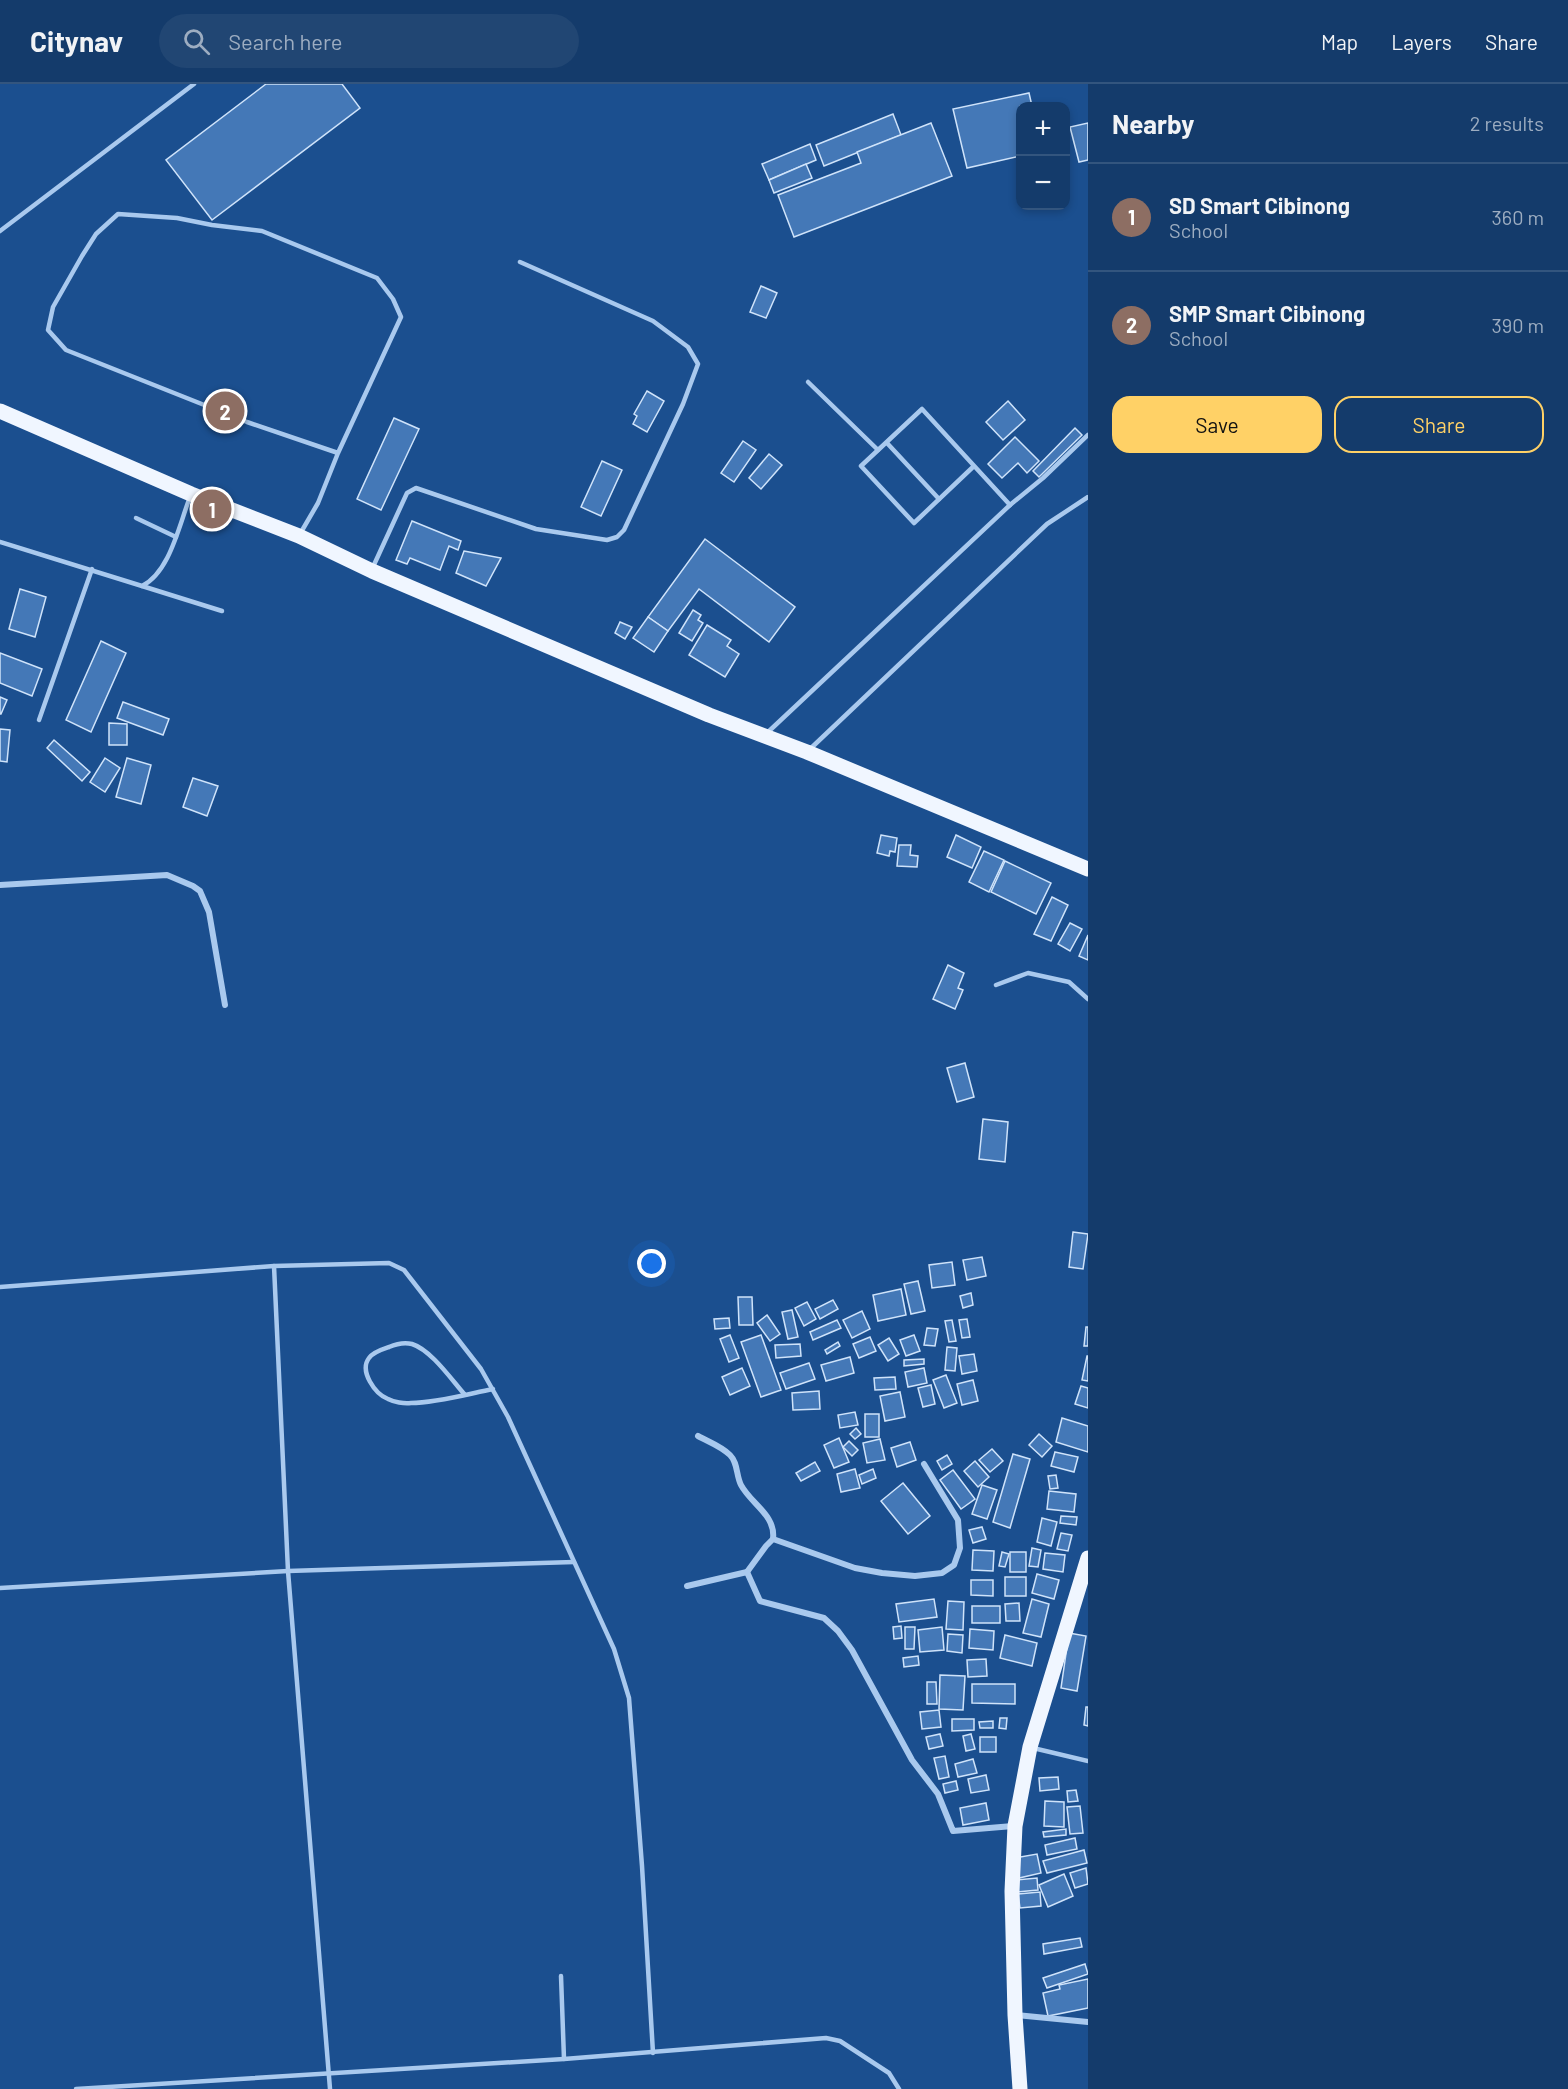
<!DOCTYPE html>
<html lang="en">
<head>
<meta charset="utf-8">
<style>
	:root { --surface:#143b6b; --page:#214673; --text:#f1f3f6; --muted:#9dadc1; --line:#33557e; --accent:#ffd166 }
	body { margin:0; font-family:Barlow,sans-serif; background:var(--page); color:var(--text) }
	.controls { position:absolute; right:18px; top:18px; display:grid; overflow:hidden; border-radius:12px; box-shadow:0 3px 9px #0003 }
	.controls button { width:54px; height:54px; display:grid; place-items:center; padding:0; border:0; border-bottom:2px solid var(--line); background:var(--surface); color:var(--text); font:30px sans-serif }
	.you { position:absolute; left:652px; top:1180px; width:21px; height:21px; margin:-15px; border:4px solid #fff; border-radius:50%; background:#1a73e8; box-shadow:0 0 0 9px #1a73e833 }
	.badge { display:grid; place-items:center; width:39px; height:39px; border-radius:50%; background:var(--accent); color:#fff; font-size:20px; font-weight:700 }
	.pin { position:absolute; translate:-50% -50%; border:3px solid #fff; box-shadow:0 2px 6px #0006 }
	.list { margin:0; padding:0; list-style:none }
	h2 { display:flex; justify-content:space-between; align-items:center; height:78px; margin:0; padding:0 24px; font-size:26px }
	h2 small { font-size:20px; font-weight:400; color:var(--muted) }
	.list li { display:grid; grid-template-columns:39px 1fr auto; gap:18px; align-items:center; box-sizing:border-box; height:108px; padding:0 24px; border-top:2px solid var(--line) }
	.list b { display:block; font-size:22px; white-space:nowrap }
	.list p { margin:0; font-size:20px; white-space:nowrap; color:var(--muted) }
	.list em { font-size:20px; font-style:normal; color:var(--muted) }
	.actions { display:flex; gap:12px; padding:18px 24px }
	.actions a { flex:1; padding:14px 0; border:2px solid var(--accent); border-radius:18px; text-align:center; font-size:21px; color:var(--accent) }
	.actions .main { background:var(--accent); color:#111 }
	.icon { flex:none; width:33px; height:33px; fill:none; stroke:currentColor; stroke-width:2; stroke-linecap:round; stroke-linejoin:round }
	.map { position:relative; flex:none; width:1088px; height:2005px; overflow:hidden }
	header { display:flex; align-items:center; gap:36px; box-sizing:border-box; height:84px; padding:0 30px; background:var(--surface); border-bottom:2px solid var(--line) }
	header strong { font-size:28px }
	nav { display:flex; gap:33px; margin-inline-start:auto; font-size:21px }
	.search { width:420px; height:54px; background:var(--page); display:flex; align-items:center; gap:15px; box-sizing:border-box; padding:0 21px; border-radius:33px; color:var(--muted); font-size:22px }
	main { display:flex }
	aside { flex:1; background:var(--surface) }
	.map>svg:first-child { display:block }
	.building { fill:#4478b7; stroke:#cfe3fa; stroke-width:1.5 }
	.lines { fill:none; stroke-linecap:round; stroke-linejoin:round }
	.lane { stroke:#a9c9ee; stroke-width:4.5 }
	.street { stroke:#a9c9ee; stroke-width:6 }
	.primary { stroke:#f0f6ff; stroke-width:15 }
</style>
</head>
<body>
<header>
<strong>Citynav</strong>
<div class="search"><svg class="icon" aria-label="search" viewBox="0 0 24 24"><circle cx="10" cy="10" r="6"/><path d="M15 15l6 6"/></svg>Search here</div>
<nav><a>Map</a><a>Layers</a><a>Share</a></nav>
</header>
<main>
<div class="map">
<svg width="1088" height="2005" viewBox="0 0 1088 2005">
	<rect width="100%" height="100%" fill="#1b4f8f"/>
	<g class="building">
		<path d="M266 0H342L360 24 212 136 166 76Z"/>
		<path d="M1029 9 1032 22H1020V72L967 84 953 25Z"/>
		<path d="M893 30 901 51 824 82 816 61Z"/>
		<path d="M931 39 952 92 794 153 778 111 861 79 857 68Z"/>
		<path d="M1088 39V76L1079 78 1070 43Z"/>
		<path d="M810 60 816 76 769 96 762 80Z"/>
		<path d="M806 80 812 94 774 109 769 96Z"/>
		<path d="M761 202 777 209 766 234 750 228Z"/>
		<path d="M647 307 664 317 647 348 633 340 637 332 634 330Z"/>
		<path d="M1008 317 1025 336 1003 356 986 338Z"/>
		<path d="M394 334 419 345 381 426 357 415Z"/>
		<path d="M1075 344 1082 351 1039 393 1033 387Z"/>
		<path d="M1015 353 1039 377 1027 389 1018 379 1002 394 988 380Z"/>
		<path d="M743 357 756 366 734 398 721 389Z"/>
		<path d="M769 370 782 381 761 405 749 394Z"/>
		<path d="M602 377 622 386 601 432 581 423Z"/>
		<path d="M412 437 461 457 458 466 449 462 440 486 410 474 407 480 396 476Z"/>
		<path d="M705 455 795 523 769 558 699 505 668 547 648 533Z"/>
		<path d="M464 467 501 474 486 502 456 489Z"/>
		<path d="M20 505 46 513 35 553 9 545Z"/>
		<path d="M693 526 701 531 698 536 703 539 692 557 679 549Z"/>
		<path d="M648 533 668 547 654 568 633 554Z"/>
		<path d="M620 538 632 543 625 555 615 549Z"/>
		<path d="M707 541 731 556 727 562 739 570 725 593 689 571Z"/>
		<path d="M101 557 126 569 91 648 66 636Z"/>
		<path d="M0 569 42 585 32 612 0 599Z"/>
		<path d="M0 613 7 616 1 630H0Z"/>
		<path d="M123 618 169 635 163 651 117 634Z"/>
		<path d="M109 639 127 640V661H109Z"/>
		<path d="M0 645 10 646 7 678 0 677Z"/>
		<path d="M54 656 90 688 82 697 47 664Z"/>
		<path d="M105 674 120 684 105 708 90 698Z"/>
		<path d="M127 674 151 681 141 720 116 713Z"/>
		<path d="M193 694 218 702 207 732 183 723Z"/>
		<path d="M881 751 897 754 895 768 890 767 889 772 877 769Z"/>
		<path d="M956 751 981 763 972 784 947 773Z"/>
		<path d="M899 761H911L910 771 918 772 917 783 897 782Z"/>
		<path d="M984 767 1004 776 989 808 969 798Z"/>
		<path d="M1005 777 1051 799 1036 830 991 808Z"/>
		<path d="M1052 813 1068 821 1051 857 1034 850Z"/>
		<path d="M1070 839 1082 845 1070 867 1058 860Z"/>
		<path d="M1088 851V876L1079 872Z"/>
		<path d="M948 881 964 889 958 904 963 906 955 925 933 915Z"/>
		<path d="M965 979 974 1013 957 1018 947 984Z"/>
		<path d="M983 1035 1008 1038 1005 1078 979 1075Z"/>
		<path d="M1073 1148 1088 1150 1083 1185 1069 1183Z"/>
		<path d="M982 1173 986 1192 967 1196 963 1176Z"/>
		<path d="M952 1178 955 1201 932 1204 929 1181Z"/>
		<path d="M918 1197 925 1227 911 1230 904 1200Z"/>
		<path d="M901 1205 906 1231 878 1237 873 1211Z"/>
		<path d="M971 1209 973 1221 963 1224 960 1212Z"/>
		<path d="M738 1213H752L753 1241H739Z"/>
		<path d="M833 1216 838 1225 820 1235 815 1225Z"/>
		<path d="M807 1218 816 1235 804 1242 795 1224Z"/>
		<path d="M792 1226 798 1253 788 1255 782 1228Z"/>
		<path d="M862 1227 870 1245 852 1254 843 1236Z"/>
		<path d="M767 1231 780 1250 770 1257 757 1239Z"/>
		<path d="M729 1234 730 1244 715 1245 714 1235Z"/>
		<path d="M967 1235 970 1253 962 1254 959 1236Z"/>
		<path d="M837 1236 841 1244 813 1256 810 1248Z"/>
		<path d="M952 1236 956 1257 949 1258 945 1237Z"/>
		<path d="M1086 1243H1088V1262H1084Z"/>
		<path d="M927 1244 938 1245 935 1262 924 1261Z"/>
		<path d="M730 1251 739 1274 729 1278 720 1255Z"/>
		<path d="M761 1251 781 1306 761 1313 741 1258Z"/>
		<path d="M914 1251 920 1267 906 1272 900 1256Z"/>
		<path d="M870 1253 876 1267 859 1274 853 1260Z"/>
		<path d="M889 1254 899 1270 888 1277 878 1261Z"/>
		<path d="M838 1258 840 1262 827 1270 825 1266Z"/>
		<path d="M800 1260 801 1272 776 1274 775 1261Z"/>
		<path d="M947 1263 957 1264 955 1287 945 1286Z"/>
		<path d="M974 1270 977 1287 962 1290 959 1272Z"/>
		<path d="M1087 1272H1088V1297L1082 1296Z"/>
		<path d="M850 1273 854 1289 826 1297 821 1281Z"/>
		<path d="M924 1275V1280L904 1282V1276Z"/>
		<path d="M809 1279 815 1295 786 1305 780 1289Z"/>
		<path d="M742 1284 750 1302 730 1311 722 1293Z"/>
		<path d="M924 1284 927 1299 908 1303 905 1288Z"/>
		<path d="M946 1291 957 1319 944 1324 933 1296Z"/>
		<path d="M895 1293 896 1305 875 1306 874 1294Z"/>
		<path d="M973 1296 978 1317 962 1321 957 1300Z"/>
		<path d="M931 1301 935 1320 923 1323 918 1304Z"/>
		<path d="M1081 1302 1088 1304V1324L1075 1320Z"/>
		<path d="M819 1307 820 1325 793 1326 792 1309Z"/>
		<path d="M900 1308 905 1333 885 1337 880 1312Z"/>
		<path d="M855 1328 858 1341 840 1344 838 1331Z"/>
		<rect x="865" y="1330" width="14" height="23"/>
		<path d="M1062 1334 1088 1342V1368L1056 1358Z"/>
		<path d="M856 1344 861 1350 855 1355 850 1350Z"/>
		<path d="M1039 1350 1052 1362 1042 1373 1029 1361Z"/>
		<path d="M839 1354 849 1378 834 1384 824 1361Z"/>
		<path d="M880 1355 885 1376 867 1379 863 1359Z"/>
		<path d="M849 1357 858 1366 852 1372 843 1363Z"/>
		<path d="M910 1358 916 1376 897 1383 891 1364Z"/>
		<path d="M992 1365 1003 1377 990 1388 979 1376Z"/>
		<path d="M1055 1368 1078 1373 1074 1388 1051 1382Z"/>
		<path d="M1013 1370 1030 1375 1010 1444 993 1438Z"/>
		<path d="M947 1371 952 1380 942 1386 937 1377Z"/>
		<path d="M975 1377 989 1393 978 1403 964 1387Z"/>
		<path d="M815 1378 820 1387 801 1397 796 1389Z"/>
		<path d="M855 1385 860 1404 841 1408 837 1390Z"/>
		<path d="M873 1385 876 1394 862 1400 859 1391Z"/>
		<path d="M953 1386 975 1415 961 1425 940 1396Z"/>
		<path d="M1056 1391 1058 1404 1050 1405 1048 1392Z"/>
		<path d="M903 1399 930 1432 908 1450 881 1417Z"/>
		<path d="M982 1401 997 1406 987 1435 972 1430Z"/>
		<path d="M1049 1407 1076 1410 1074 1428 1047 1425Z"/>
		<path d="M1061 1432 1077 1433 1076 1441 1060 1439Z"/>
		<path d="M1042 1434 1057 1438 1051 1462 1037 1458Z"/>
		<path d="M982 1443 986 1455 973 1459 969 1446Z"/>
		<path d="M1061 1449 1072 1451 1068 1467 1057 1465Z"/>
		<path d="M1032 1464 1041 1466 1038 1483 1029 1482Z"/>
		<path d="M973 1466 994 1467 993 1487 972 1486Z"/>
		<path d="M1002 1468 1009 1470 1005 1483 999 1482Z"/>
		<rect x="1010" y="1468" width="16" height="20"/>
		<path d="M1045 1469 1065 1471 1063 1488 1043 1485Z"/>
		<path d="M1037 1490 1059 1496 1054 1515 1032 1509Z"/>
		<rect x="1005" y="1493" width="21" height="19"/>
		<path d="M971 1496H993V1512L971 1511Z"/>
		<path d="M934 1515 937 1533 899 1538 896 1520Z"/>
		<path d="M1032 1515 1049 1520 1041 1553 1023 1549Z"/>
		<path d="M948 1517 964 1518 963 1546 946 1545Z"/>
		<path d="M1019 1519 1020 1537H1006L1005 1520Z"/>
		<rect x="972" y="1522" width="28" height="17"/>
		<path d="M901 1542 902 1554 894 1555 893 1543Z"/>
		<path d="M905 1543H915L914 1565H905Z"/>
		<path d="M942 1543 944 1566 920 1568 918 1546Z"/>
		<path d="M970 1545 994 1547 993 1566 969 1564Z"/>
		<path d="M1069 1549 1086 1552 1077 1607 1061 1604Z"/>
		<path d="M948 1550 963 1551 962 1569 947 1567Z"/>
		<path d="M1005 1551 1037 1559 1032 1582 1000 1574Z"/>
		<path d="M918 1572 919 1581 904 1583 903 1574Z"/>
		<path d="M986 1575 987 1592 968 1593 967 1576Z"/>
		<path d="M940 1591 965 1592 963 1626 939 1625Z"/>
		<path d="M927 1598H936L937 1620H927Z"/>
		<path d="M972 1600H1015V1620L972 1619Z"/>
		<path d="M1086 1623H1088V1642L1084 1641Z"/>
		<path d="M939 1626 941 1643 922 1645 920 1628Z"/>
		<path d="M1000 1634H1007L1006 1645 999 1644Z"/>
		<path d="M952 1635H974V1646L952 1647Z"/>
		<path d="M993 1637V1644H980L979 1638Z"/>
		<path d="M940 1650 943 1662 929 1665 926 1653Z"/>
		<path d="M971 1650 975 1665 966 1667 963 1652Z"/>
		<rect x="980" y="1653" width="16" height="15"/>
		<path d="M945 1672 949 1693 939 1695 934 1674Z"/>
		<path d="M973 1675 977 1689 958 1693 955 1680Z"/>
		<path d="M986 1691 989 1706 971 1709 968 1695Z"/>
		<path d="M1058 1693 1059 1705 1040 1707 1039 1694Z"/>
		<path d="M956 1697 958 1706 945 1709 943 1700Z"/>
		<path d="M1076 1706 1078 1717 1068 1718 1067 1707Z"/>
		<path d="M1045 1717 1064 1718V1743L1044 1742Z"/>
		<path d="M986 1719 989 1736 963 1741 960 1724Z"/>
		<path d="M1080 1722 1083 1749 1070 1750 1067 1723Z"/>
		<path d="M1066 1745V1751L1044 1753 1043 1748Z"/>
		<path d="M1075 1754 1077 1765 1047 1771 1045 1761Z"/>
		<path d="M1084 1766 1087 1779 1047 1789 1043 1777Z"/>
		<path d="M1037 1770 1041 1789 1019 1794 1014 1774Z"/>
		<path d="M1086 1784 1088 1800 1075 1804 1070 1789Z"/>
		<path d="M1064 1790 1073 1812 1048 1823 1039 1801Z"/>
		<path d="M1037 1794 1038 1806 1017 1808 1015 1796Z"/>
		<path d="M1040 1808 1041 1822 1020 1824 1018 1810Z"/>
		<path d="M1080 1854 1082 1863 1044 1870 1043 1860Z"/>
		<path d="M1085 1880 1088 1890 1047 1904 1043 1894Z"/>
		<path d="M1088 1895V1924L1048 1932 1043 1909 1060 1905 1059 1901Z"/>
	</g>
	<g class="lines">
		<g class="lane">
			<path d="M0 147 194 0"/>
			<path d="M808 298 878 366"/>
			<path d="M887 359 939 415"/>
			<path d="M974 382 914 439 861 382 922 325 1010 421"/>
			<path d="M136 434 176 453"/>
			<path d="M300 450 318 419 338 369 401 233 393 215 377 194 262 147 212 141 177 134 118 130 96 150 82 172 53 223 48 246 66 266 247 338 338 369"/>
			<path d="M0 458 142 502C170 488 179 441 190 413"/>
			<path d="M373 483 407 409 416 404 536 445 607 456 617 453 624 446 683 320 698 280 688 263 653 237 520 178"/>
			<path d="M142 502 222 527"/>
			<path d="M39 636 92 485"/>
			<path d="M767 649 1010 421 1043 394 1088 351"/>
			<path d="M809 666 1047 440 1088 413"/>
			<path d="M996 901 1028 889 1069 898 1088 915"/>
			<path d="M274 1182 288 1487 330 2005"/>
			<path d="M0 1203 274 1182 389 1179 404 1186 481 1285 508 1333 614 1565 629 1614 642 1782 653 1969"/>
			<path d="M465 1311C451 1295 431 1266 412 1260 404 1258 396 1260 389 1263 383 1265 373 1268 369 1274 359 1287 375 1310 388 1315 394 1318 404 1320 411 1319 436 1319 468 1310 493 1305"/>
			<path d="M0 1504 288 1487 574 1478"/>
			<path d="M1033 1664 1088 1677"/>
			<path d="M561 1892 564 1975"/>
			<path d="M76 2005 564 1975 826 1954 840 1957 889 1989 899 2005"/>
		</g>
		<g class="street">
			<path d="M0 801 167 791 193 802 200 807 209 828 225 921"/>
			<path d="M698 1352C709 1358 721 1362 730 1371 738 1379 736 1391 741 1401 751 1420 776 1431 773 1455"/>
			<path d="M747 1488 766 1462 773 1455 855 1484 882 1489 915 1492 942 1489 954 1481 960 1464 958 1436 924 1380"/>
			<path d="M687 1502 747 1488 760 1517 824 1534 838 1547 852 1566 912 1676 938 1710 953 1747 1013 1742"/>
			<path d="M1016 1931 1088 1938"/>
		</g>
		<g class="primary">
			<path d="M0 327 191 410 299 452 372 487 709 631 807 668 1088 785"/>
			<path d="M1020 2005 1015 1931 1012 1807 1015 1742 1030 1663 1088 1474"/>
		</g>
	</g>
</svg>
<div class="controls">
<button>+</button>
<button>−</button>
</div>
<div class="you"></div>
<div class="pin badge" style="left:212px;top:425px;background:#8d6e63">1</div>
<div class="pin badge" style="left:225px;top:327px;background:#8d6e63">2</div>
</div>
<aside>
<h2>Nearby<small>2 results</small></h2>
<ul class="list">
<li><span class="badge" style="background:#8d6e63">1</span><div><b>SD Smart Cibinong</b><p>School</p></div><em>360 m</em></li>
<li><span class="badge" style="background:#8d6e63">2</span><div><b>SMP Smart Cibinong</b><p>School</p></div><em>390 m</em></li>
</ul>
<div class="actions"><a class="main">Save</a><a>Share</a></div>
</aside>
</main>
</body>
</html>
